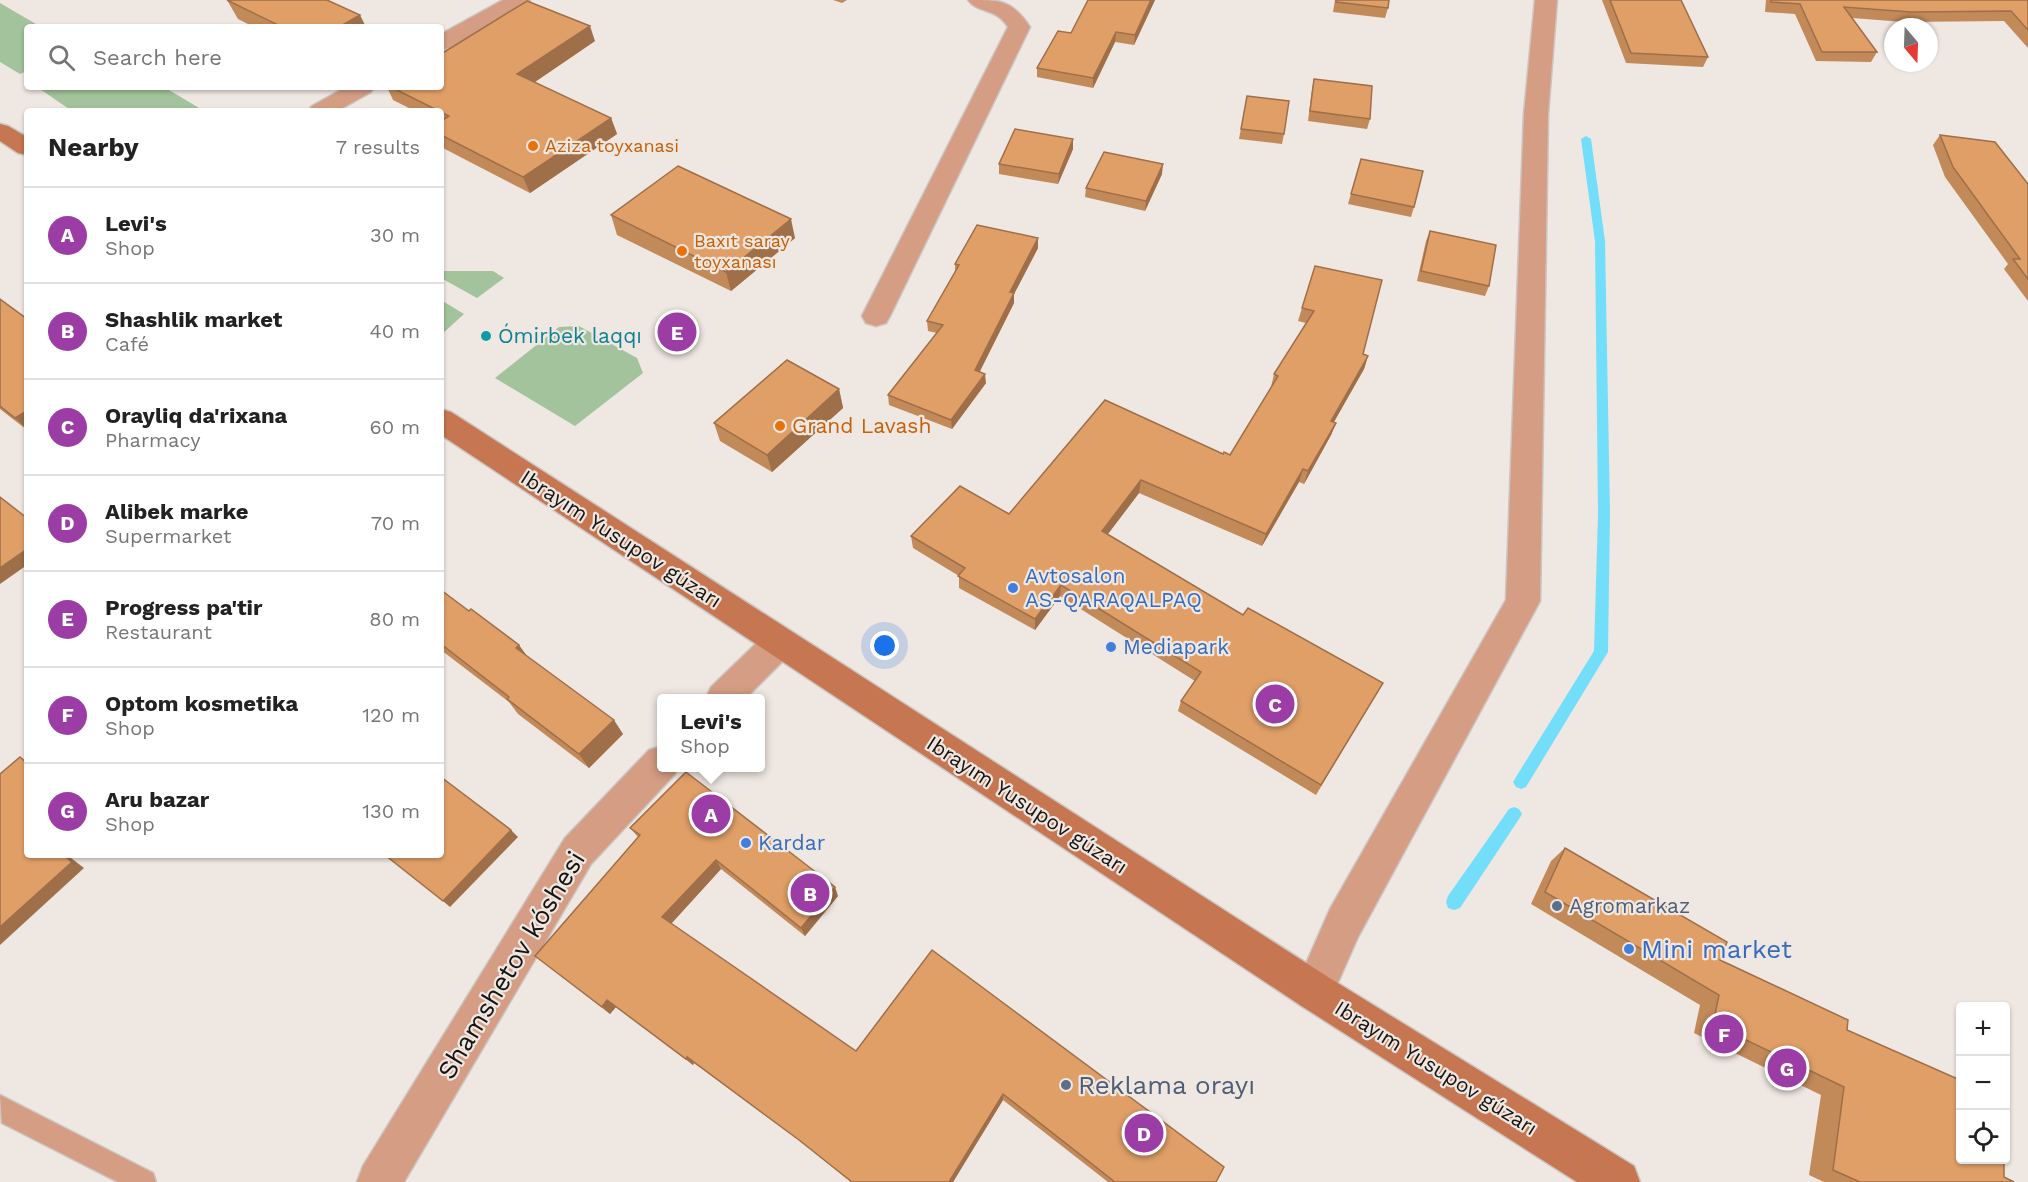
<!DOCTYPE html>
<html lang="en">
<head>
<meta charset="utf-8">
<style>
	:root { --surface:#fff; --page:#f2f2f2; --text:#222; --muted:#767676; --line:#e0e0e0; --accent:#9c3da6 }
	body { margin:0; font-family:"Work Sans",sans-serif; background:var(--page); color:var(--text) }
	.controls { position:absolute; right:18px; bottom:18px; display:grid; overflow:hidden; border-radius:6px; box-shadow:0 2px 4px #0004 }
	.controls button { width:54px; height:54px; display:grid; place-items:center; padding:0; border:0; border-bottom:2px solid var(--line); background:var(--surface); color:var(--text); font:30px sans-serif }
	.compass { position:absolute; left:1884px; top:18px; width:54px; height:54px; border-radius:50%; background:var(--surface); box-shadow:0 2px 4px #0004; rotate:161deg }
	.you { position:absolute; left:885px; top:646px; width:21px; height:21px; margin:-15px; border:4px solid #fff; border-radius:50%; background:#1a73e8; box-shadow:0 0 0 9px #1a73e833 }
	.badge { display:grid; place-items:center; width:39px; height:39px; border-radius:50%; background:var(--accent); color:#fff; font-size:20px; font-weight:700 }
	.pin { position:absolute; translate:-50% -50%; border:3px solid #fff; box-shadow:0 2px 6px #0006 }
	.popup { position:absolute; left:657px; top:694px; width:108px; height:78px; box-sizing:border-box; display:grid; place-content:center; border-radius:6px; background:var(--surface); filter:drop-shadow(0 2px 4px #0005); font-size:20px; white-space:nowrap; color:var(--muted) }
	.popup b { font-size:22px; color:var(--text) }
	.popup::after { content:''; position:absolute; left:50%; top:100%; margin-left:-12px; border:12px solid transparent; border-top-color:var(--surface) }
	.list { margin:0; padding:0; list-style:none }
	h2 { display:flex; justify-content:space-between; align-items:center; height:78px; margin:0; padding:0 24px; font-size:26px }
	h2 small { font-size:20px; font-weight:400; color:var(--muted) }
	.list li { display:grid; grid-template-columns:39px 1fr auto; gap:18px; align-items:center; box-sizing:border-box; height:96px; padding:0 24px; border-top:2px solid var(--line) }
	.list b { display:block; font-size:22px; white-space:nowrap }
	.list p { margin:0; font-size:20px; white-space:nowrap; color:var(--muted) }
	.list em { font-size:20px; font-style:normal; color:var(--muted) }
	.icon { flex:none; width:33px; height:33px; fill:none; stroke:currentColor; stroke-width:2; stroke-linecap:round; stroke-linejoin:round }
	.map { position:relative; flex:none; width:2028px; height:1182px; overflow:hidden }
	.search { position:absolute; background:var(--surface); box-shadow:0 2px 4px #0004; left:24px; top:24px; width:420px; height:66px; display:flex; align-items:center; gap:15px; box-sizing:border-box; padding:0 21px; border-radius:6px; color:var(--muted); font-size:22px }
	.panel { position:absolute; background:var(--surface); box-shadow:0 2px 4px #0004; left:24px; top:108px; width:420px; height:750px; border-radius:6px }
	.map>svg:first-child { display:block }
	.green { fill:#a2c39b }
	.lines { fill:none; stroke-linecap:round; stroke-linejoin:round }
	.stream { fill:#73defa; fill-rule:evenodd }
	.service-casing { stroke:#ccc5c1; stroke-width:3 }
	.minor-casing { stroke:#ccc5c1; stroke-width:3 }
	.secondary-casing { stroke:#ccc5c1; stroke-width:3 }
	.service { fill:#d49d84; fill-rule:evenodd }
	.minor { fill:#d49d84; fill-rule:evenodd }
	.secondary { fill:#c67651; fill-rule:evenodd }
	.wall { fill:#c28959 }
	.shaded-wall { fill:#9e6f49 }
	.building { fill:#e19f68; stroke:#9e6f49; stroke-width:1.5 }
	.food-dot { fill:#e8710a; stroke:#efe7e2; stroke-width:2 }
	.culture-dot { fill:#0f9aa8; stroke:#efe7e2; stroke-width:2 }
	.shop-dot { fill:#3f7fe0; stroke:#efe7e2; stroke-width:2 }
	.service-dot { fill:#5c6f8a; stroke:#efe7e2; stroke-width:2 }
	.labels { text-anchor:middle; stroke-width:4.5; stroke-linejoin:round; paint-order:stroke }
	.far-food-label { font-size:18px; fill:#c56008; stroke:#efe7e2; text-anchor:start }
	.culture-label { font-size:21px; fill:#0d838f; stroke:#efe7e2; text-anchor:start }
	.food-label { font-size:21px; fill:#c56008; stroke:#efe7e2; text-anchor:start }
	.street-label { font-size:21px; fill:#161311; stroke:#efe7e2 }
	.shop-label { font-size:21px; fill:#366cbe; stroke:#efe7e2; text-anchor:start }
	.service-label { font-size:21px; fill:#4e5e75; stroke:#efe7e2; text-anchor:start }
	.near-shop-label { font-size:26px; fill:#366cbe; stroke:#efe7e2; text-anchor:start }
	.near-street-label { font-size:26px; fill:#161311; stroke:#efe7e2 }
	.near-service-label { font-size:26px; fill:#4e5e75; stroke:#efe7e2; text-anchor:start }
</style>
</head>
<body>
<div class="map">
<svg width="2028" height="1182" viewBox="0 0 2028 1182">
	<rect width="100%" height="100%" fill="#efe7e2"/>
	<g class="green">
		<path d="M0 3 41 27H27V71L20 74 0 62Z"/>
		<path d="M37 87H164L204 111H72Z"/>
		<path d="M441 271H493L504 278 477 298 441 278Z"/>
		<path d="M441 300 464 314 441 335Z"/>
		<path d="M579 326 637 358 643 373 575 426 495 378 559 327Z"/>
	</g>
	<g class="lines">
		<g class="stream">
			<path d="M1586 136 1591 139 1605 241 1610 513 1608 652 1526 787 1521 789 1516 787 1513 782 1516 777 1594 651 1598 513 1595 241 1581 139Z"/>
			<path d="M1514 807 1519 809 1522 814 1519 819 1460 908 1454 910 1448 908 1446 902 1448 896 1509 809Z"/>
		</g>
		<defs>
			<path id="service" d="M0 1095 153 1173 156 1182H118L2 1123Z"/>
			<g id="minor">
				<path d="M503 0H530L527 5 449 48 441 50V34Z"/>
				<path d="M968 0C1001 0 1012 0 1030 27L890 316 886 323 876 326 866 323 862 316 1008 27C996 7 978 14 968 0Z"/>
				<path d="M1535 0H1557L1548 114 1540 601 1358 937 1328 1005 1314 1011 1300 1005 1294 991 1330 909 1506 600 1524 114Z"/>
				<path d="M346 87H374L371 92 337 111H308L312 106Z"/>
				<path d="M779 628 791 633 796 643 791 653 746 698H706L711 687 767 633Z"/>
				<path d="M662 746V768H678L675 774 591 864 404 1182H357L363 1166 565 838 649 750Z"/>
			</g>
			<g id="secondary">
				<path d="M0 124 8 126 27 137V155L18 153 0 141Z"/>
				<path d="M441 409 451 412 1328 977 1634 1166 1640 1182H1577L1300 1005 441 435Z"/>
			</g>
		</defs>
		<use href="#service" class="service-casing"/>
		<use href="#minor" class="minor-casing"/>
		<use href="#secondary" class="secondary-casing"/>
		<use href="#service" class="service"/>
		<use href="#minor" class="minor"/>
		<use href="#secondary" class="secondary"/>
	</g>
	<g class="wall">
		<path d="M227 0 366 27H254L238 19Z"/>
		<path d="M833 0H847L842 3Z"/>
		<path d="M1155 0 1134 45 1115 42 1093 88 1037 77V68L1071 33Z"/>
		<path d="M1335 0H1389L1388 8 1385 18 1333 12Z"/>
		<path d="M1602 0H1681L1708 57 1703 67 1626 63Z"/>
		<path d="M1766 0H2028V48L2004 21 1904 22 1852 18 1877 52 1871 62 1816 61 1795 14 1765 12Z"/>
		<path d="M595 41 535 82 611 118 617 134 530 193 441 147V111H415L393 100 387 87H441Z"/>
		<path d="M1314 79 1370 119 1367 129 1308 121 1312 89Z"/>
		<path d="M1247 96 1284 134 1282 144 1239 139Z"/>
		<path d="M1940 135 2028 184V301L2004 269 2008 264 1945 177 1933 145Z"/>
		<path d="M1073 149 1058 184 999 174V164Z"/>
		<path d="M1361 159 1414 207 1411 217 1348 204Z"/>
		<path d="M1162 174 1145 211 1085 197 1086 188Z"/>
		<path d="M611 215 795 238 731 291 617 235Z"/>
		<path d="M1430 231 1489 286 1485 296 1417 281 1426 241Z"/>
		<path d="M1038 248 1014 294V303L980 371 986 383 952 429 889 405 888 395 937 333 928 331 927 321 955 272V264Z"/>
		<path d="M1315 266 1363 354 1368 356 1364 369 1334 422 1336 423 1331 435 1304 484 1299 482 1262 546 1139 493 1108 534 1243 615 1383 683 1316 795 1178 711 1181 701 1195 681 1060 596 1035 630 959 588V576L913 548 911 536 1009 514 1223 454 1230 455 1271 387 1274 374 1306 323 1298 321Z"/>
		<path d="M0 299 27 319V430L0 409Z"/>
		<path d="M839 389 843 408 772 472 720 441 714 423Z"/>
		<path d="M441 590 527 656 623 734 589 768 518 714 509 702 441 650Z"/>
		<path d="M630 828 838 896 805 936 721 869 671 924 856 1051 932 950 1216 1182H1108L1003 1100 953 1182H851L804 1144 694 1063 693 1065 616 1007 610 1014 535 956 638 837Z"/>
		<path d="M1565 848 1720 960 1847 1030 2004 1177 2014 1182H1824L1809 1175 1821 1095 1694 1033 1700 1005 1531 904 1551 861Z"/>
	</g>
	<g class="shaded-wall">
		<path d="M1151 0H1155L1134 45 1135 35Z"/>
		<path d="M360 15 366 27H339Z"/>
		<path d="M590 26 595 41 523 90 517 74Z"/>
		<path d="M1116 32 1115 42 1093 88V78Z"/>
		<path d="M611 118 617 134 530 193 523 177Z"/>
		<path d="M1073 139V149L1058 184 1059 174Z"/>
		<path d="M1163 164 1162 174 1145 211 1146 201Z"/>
		<path d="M791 219 795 238 731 291 726 272Z"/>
		<path d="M1038 238V248L1014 294V303L976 379 975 370 1010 292Z"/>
		<path d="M1368 356 1364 369 1327 434 1331 421Z"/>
		<path d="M985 374 986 383 952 429 951 420Z"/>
		<path d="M839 389 843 408 772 472 767 455Z"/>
		<path d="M27 411V429L15 418Z"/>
		<path d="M1336 423 1331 435 1304 484 1308 471Z"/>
		<path d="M1303 469 1299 482 1262 546 1266 534Z"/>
		<path d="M1141 480 1139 493 1101 543 1102 531Z"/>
		<path d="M27 549V565L0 584V568Z"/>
		<path d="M1061 585 1060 596 1035 630V619Z"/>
		<path d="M519 645 530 660 516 648Z"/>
		<path d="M614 720 623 734 589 768 579 754Z"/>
		<path d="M511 830 518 837 450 907 443 901Z"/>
		<path d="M63 855H67L84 868 0 945V927Z"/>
		<path d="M716 860 721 869 669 926 662 917Z"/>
		<path d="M835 887 838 896 805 936 801 928Z"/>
		<path d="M607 1000 616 1007 610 1014 602 1007Z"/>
		<path d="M687 1057 694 1063 693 1065 686 1059Z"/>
		<path d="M1003 1094V1100L953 1182H949Z"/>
	</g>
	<g class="building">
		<path d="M227 0H327L360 15 339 27H282Z"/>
		<path d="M1088 0H1151L1135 35 1116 32 1093 78 1037 68 1058 31 1071 33Z"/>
		<path d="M1336 0H1389L1388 8 1336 2Z"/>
		<path d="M1610 0H1681L1708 57 1631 53Z"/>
		<path d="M1771 0H2028V30L2011 11 1911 12 1844 7 1877 52H1822L1800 4 1771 2Z"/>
		<path d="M527 1 590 26 517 74 611 118 523 177 441 135V121L449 116 391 87H441V54Z"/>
		<path d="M1314 79 1372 86 1370 119 1310 111Z"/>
		<path d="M1247 96 1289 101 1284 134 1241 129Z"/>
		<path d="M1015 129 1073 139 1059 174 999 164Z"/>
		<path d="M1940 135 1995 142 2028 184V279L2013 259H2020L1953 167Z"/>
		<path d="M1104 152 1163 164 1146 201 1086 188Z"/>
		<path d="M1361 159 1423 171 1414 207 1351 194Z"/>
		<path d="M678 166 791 219 726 272 611 215Z"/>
		<path d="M977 225 1038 238 1010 292 1014 293 975 370 985 374 951 420 888 395 943 325 927 321 959 265 955 264Z"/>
		<path d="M1430 231 1496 245 1489 286 1421 271Z"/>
		<path d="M1315 266 1382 280 1363 354 1368 356 1331 421 1336 423 1308 471 1303 469 1266 534 1141 480 1102 531 1243 615 1248 608 1383 683 1321 785 1181 701 1201 672 1061 585 1035 619 958 576 965 568 911 536 960 486 1009 514 1105 400 1223 454 1224 452 1230 455 1278 376 1274 374 1314 311 1302 308Z"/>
		<path d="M0 299 27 319V411L15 418 0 406Z"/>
		<path d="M787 360 839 389 767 455 714 423Z"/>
		<path d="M0 497 27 518V549L0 568Z"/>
		<path d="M441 590 469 611 471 609 519 645 516 648 614 720 579 754 507 699 509 697 441 644Z"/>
		<path d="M20 757 27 763V855H63L72 862 0 927V774Z"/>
		<path d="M686 772 835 887 801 928 716 860 662 917 856 1051 932 950 1224 1167 1216 1182H1115L1003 1094 949 1182H852L799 1140 687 1057 686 1059 607 1000 602 1007 535 956 640 835 630 828Z"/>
		<path d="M441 777 511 830 443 901 385 855H441Z"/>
		<path d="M1565 848 1727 942 1720 960 1848 1020 1847 1030 1960 1080V1160H2004V1177L2014 1182H1860L1833 1170 1844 1087 1713 1024 1719 995 1545 892Z"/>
	</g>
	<g class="food-dot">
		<circle cx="533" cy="146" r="6"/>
		<circle cx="682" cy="251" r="6"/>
		<circle cx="780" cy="426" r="6"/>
	</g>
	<circle class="culture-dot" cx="486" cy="336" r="6"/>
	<g class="shop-dot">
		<circle cx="1013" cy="588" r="6"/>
		<circle cx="1111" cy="647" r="6"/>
		<circle cx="746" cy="843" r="6"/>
		<circle cx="1629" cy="949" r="6"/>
	</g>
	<g class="service-dot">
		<circle cx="1557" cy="906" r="6"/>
		<circle cx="1066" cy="1085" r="6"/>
	</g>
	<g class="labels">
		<g class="far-food-label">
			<text x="545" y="152">Aziza toyxanasi</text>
			<text x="694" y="247">Baxıt saray<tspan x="694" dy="21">toyxanası</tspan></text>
		</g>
		<g class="culture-label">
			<text x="498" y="343">Ómirbek laqqı</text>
		</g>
		<g class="food-label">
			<text x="792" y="433">Grand Lavash</text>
		</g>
		<g class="street-label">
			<text transform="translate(621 539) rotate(33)" y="7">Ibrayım Yusupov gúzarı</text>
			<text transform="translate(1027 805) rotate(33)" y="7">Ibrayım Yusupov gúzarı</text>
			<text transform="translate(1436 1068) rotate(32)" y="7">Ibrayım Yusupov gúzarı</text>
		</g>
		<g class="shop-label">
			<text x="1025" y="583">Avtosalon<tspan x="1025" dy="24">AS-QARAQALPAQ</tspan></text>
			<text x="1123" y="654">Mediapark</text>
			<text x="758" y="850">Kardar</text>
		</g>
		<g class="service-label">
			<text x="1569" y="913">Agromarkaz</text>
		</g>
		<g class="near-shop-label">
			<text x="1641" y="958">Mini market</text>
		</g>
		<g class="near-street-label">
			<text transform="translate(511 965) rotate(-59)" y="9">Shamshetov kóshesi</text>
		</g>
		<g class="near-service-label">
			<text x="1078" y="1094">Reklama orayı</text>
		</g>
	</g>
</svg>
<div class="controls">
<button>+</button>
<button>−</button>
<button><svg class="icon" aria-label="locate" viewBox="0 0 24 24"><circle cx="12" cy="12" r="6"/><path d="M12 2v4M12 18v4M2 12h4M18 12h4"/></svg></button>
</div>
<svg class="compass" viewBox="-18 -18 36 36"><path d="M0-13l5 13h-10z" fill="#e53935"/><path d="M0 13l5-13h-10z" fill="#767676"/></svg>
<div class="you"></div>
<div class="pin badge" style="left:711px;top:814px">A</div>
<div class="popup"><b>Levi's</b>Shop</div>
<div class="pin badge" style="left:810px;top:893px">B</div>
<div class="pin badge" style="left:1275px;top:704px">C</div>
<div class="pin badge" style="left:1144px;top:1133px">D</div>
<div class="pin badge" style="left:677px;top:332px">E</div>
<div class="pin badge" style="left:1724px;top:1034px">F</div>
<div class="pin badge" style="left:1787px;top:1068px">G</div>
<div class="search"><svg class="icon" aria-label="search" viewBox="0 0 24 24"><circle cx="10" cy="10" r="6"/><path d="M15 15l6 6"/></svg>Search here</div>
<section class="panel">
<h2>Nearby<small>7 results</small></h2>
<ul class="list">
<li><span class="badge">A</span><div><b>Levi's</b><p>Shop</p></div><em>30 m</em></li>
<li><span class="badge">B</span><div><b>Shashlik market</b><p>Café</p></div><em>40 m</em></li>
<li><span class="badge">C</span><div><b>Orayliq da'rixana</b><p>Pharmacy</p></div><em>60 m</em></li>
<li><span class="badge">D</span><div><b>Alibek marke</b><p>Supermarket</p></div><em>70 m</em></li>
<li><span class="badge">E</span><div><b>Progress pa'tir</b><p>Restaurant</p></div><em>80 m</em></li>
<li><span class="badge">F</span><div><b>Optom kosmetika</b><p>Shop</p></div><em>120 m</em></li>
<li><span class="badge">G</span><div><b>Aru bazar</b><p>Shop</p></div><em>130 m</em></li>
</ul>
</section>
</div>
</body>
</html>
